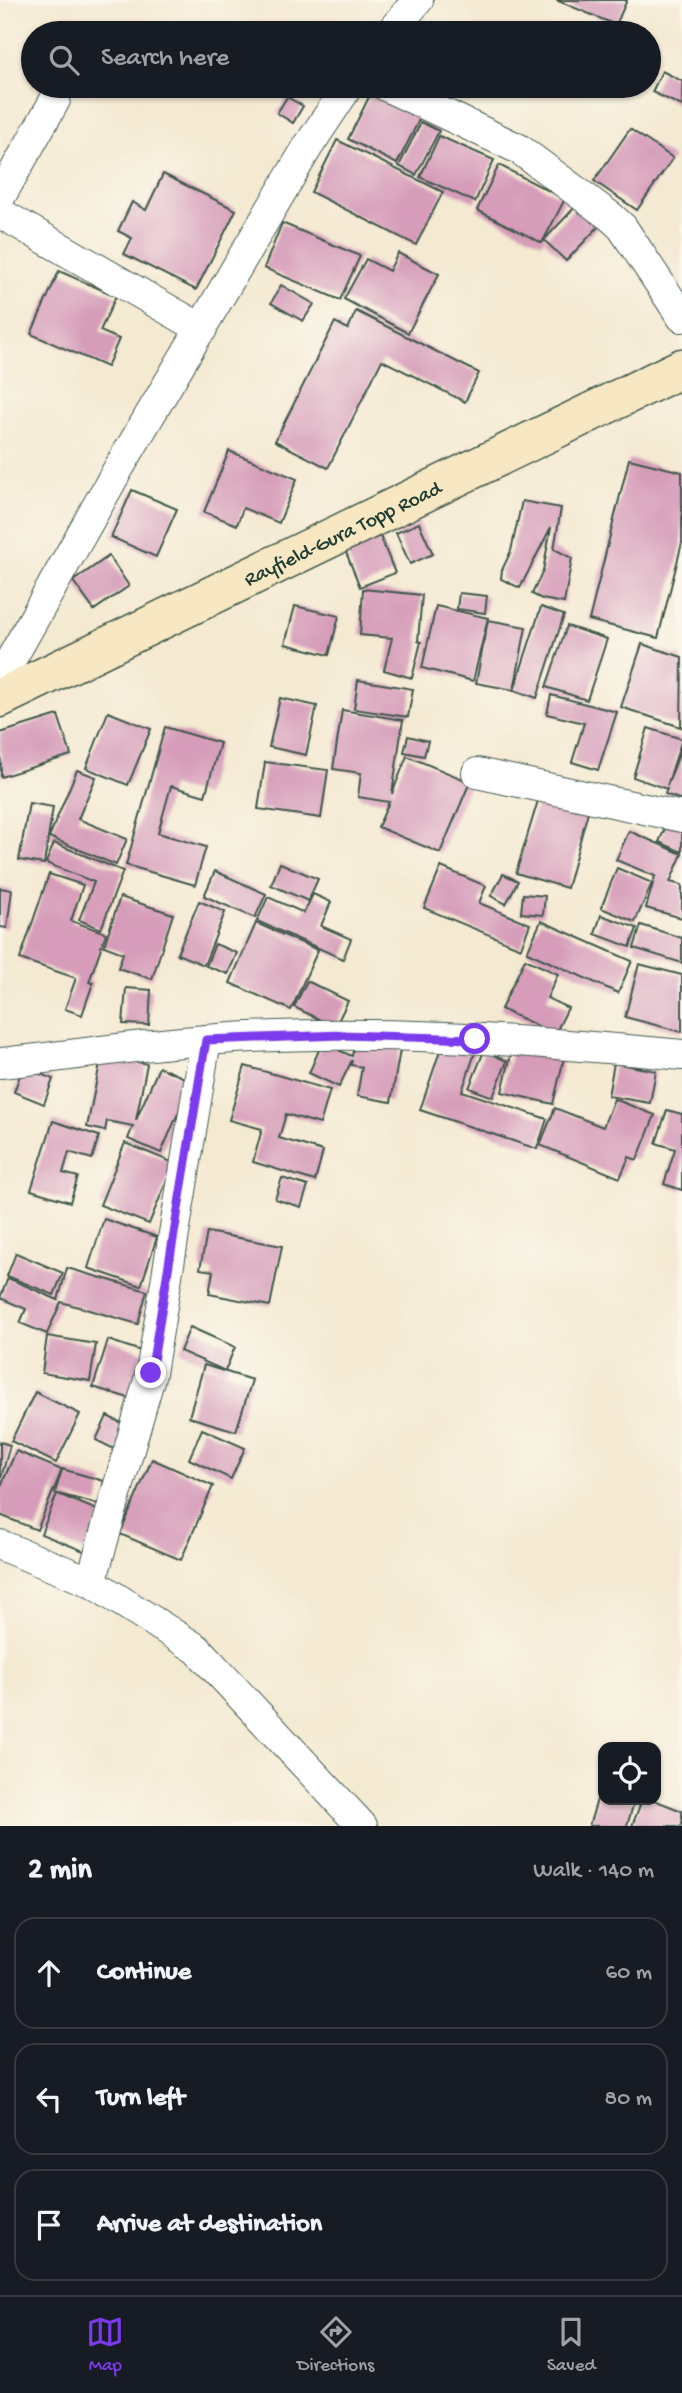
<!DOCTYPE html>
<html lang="en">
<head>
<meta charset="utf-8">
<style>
	:root { --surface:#171b24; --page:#242831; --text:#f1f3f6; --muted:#9ea1a6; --line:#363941; --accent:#7c3aed }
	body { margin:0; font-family:"Gochi Hand",sans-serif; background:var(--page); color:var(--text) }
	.controls { position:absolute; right:21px; bottom:21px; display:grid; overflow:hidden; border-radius:14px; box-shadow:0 2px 5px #0004 }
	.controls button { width:63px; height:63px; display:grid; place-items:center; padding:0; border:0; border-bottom:2px solid var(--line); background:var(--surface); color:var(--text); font:35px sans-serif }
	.stop { position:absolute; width:21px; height:21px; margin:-16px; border:5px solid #7c3aed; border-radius:50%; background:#fff }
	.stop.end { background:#7c3aed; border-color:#fff; box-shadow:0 2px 7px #0008 }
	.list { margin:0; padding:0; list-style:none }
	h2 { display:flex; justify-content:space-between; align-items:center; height:91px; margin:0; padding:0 28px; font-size:30px }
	h2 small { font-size:23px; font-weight:400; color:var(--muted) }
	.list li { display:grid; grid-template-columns:46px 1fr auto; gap:21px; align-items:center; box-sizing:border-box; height:112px; margin:0 14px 14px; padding:0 14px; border:2px solid var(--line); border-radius:21px }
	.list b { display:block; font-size:26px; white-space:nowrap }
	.list em { font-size:23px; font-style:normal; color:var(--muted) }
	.icon { flex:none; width:38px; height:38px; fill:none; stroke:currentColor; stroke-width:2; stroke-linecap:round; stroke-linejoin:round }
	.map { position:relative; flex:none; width:682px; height:1826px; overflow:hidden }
	.search { position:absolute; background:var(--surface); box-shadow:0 2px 5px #0004; left:21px; right:21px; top:21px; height:77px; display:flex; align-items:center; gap:18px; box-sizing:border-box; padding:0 24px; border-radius:38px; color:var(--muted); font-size:26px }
	.sheet { height:469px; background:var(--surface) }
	nav { display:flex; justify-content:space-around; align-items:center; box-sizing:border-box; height:98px; border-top:2px solid var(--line); background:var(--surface); font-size:19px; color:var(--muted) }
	nav a { display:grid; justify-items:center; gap:4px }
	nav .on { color:var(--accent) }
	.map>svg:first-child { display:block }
	.building { fill:#d69cb9 }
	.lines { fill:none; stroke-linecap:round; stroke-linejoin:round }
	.street-casing { stroke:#3f574c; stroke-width:32 }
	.secondary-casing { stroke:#3f574c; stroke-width:41 }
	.street { stroke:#fff; stroke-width:30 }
	.secondary { stroke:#f7e8c3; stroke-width:38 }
	.route { stroke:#7c3aed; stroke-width:9 }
	.labels { text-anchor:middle; stroke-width:6; stroke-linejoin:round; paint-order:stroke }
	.street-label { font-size:21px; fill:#1f3d34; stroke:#fbf7ec }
</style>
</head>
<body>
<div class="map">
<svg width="682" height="1826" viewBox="0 0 682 1826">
	<rect width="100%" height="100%" fill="#fbf7ec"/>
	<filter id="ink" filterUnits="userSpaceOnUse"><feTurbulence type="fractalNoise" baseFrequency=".0143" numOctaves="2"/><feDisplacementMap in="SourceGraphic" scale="14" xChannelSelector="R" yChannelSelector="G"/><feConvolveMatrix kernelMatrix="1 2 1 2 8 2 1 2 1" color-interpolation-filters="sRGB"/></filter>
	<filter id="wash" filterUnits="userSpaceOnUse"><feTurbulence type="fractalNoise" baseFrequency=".00686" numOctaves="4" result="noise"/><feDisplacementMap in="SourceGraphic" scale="28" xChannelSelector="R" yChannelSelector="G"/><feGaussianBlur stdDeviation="1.57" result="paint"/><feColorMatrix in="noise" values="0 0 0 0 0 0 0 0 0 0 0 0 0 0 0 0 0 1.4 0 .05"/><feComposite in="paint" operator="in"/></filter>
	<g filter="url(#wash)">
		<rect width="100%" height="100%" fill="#f4e9d1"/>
		<g id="blocks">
			<g class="building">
				<path d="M556 0H627L616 25Z"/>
				<path d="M662 71 682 81V106L652 92Z"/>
				<path d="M371 93 420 118 397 164 348 139Z"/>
				<path d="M287 97 303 106 293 123 277 113Z"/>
				<path d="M421 122 439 131 416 175 399 166Z"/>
				<path d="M630 129 673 158 637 210 594 181Z"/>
				<path d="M439 136 494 160 475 202 420 177Z"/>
				<path d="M337 140 443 192 416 245 311 192Z"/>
				<path d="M499 165 565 199 542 243 477 210Z"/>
				<path d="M163 174 236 210 196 290 124 254 132 238 118 231 132 202 146 210Z"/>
				<path d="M578 204 600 225 566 261 544 240Z"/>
				<path d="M282 223 360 256 340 300 264 268Z"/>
				<path d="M398 253 439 274 408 333 344 299 366 259 389 271Z"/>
				<path d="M59 271 116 296 100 331 119 339 107 367 31 334Z"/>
				<path d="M281 285 314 304 303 321 271 303Z"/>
				<path d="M356 311 479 373 465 402 382 360 328 468 275 441 335 322 348 329Z"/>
				<path d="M229 451 297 479 279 523 243 508 237 525 204 512Z"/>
				<path d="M629 459 682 472V543L658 638 589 620Z"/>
				<path d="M132 490 177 509 156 557 111 537Z"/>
				<path d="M522 501 561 508 554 549 572 558 564 603 542 599 532 594 543 571 551 527 520 588 501 579 502 570 511 551Z"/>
				<path d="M419 523 433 554 410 564 396 533Z"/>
				<path d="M380 536 395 573 360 587 345 550Z"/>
				<path d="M109 556 129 586 94 610 73 581Z"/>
				<path d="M363 589 422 595 418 641 421 642 412 678 384 670 392 638 360 635Z"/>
				<path d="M459 593 487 596 485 613 457 609Z"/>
				<path d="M295 606 339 616 329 655 285 644Z"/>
				<path d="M436 606 488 618 473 681 422 668Z"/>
				<path d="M541 607 564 615 537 698 514 690Z"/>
				<path d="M488 620 526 627 514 690 476 683Z"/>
				<path d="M567 626 607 639 587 700 546 687Z"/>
				<path d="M642 644 682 657 681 727 621 707Z"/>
				<path d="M358 680 413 689 408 717 354 709Z"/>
				<path d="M551 695 617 712 598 770 572 762 584 723 547 714Z"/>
				<path d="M280 698 317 706 306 755 269 747Z"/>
				<path d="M342 710 403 720 392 794 407 756 470 782 440 853 378 827 389 802 358 797 361 773 333 769Z"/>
				<path d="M108 712 151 729 128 785 86 768Z"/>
				<path d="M58 715 71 755 1 777 0 733Z"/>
				<path d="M165 727 220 743 205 796 171 786 158 833 206 847 195 885 126 865Z"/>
				<path d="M648 728 682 739 667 786 682 746V800L665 794 667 789 633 777Z"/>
				<path d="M408 736 428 741 424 756 404 752Z"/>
				<path d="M265 762 328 770 321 818 258 809Z"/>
				<path d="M77 770 96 777 78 819 127 839 116 865 49 837Z"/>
				<path d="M540 794 589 808 567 888 516 873Z"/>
				<path d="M29 803 53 807 44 864 19 860Z"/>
				<path d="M671 815 682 819V852L659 842Z"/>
				<path d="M629 831 682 854 670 882 682 885V918L646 908 655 876 616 860Z"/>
				<path d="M54 843 123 871 101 929 79 920 94 882 46 863Z"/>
				<path d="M280 863 318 879 308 901 271 885Z"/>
				<path d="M441 867 486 886 479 903 530 924 521 948 424 908Z"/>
				<path d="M617 868 652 883 635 922 601 908Z"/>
				<path d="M215 871 266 894 255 918 204 896Z"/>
				<path d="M49 874 83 885 71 921 106 933 89 982 93 983 82 1015 65 1009 76 978 20 959Z"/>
				<path d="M503 874 518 881 506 904 491 896Z"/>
				<path d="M0 888 12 890 7 928 0 927Z"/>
				<path d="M313 894 331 902 321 926 351 939 343 959 257 921 268 897 304 913Z"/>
				<path d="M523 894 545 896 543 915 521 913Z"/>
				<path d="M120 897 173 914 152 979 118 968 123 953 104 946Z"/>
				<path d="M199 901 225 912 204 965 177 954Z"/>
				<path d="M601 915 637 928 630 947 595 934Z"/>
				<path d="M541 921 632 961 618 993 527 952Z"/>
				<path d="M256 923 318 950 291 1010 230 983Z"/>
				<path d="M641 925 682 938V963L634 948Z"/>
				<path d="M215 944 237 953 228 974 206 966Z"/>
				<path d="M525 959 558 974 547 998 568 1008 555 1034 501 1009Z"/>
				<path d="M639 964 682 975V1032L625 1017Z"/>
				<path d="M307 981 348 1001 335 1027 294 1007Z"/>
				<path d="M126 988 151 990 149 1025 123 1024Z"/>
				<path d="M356 1036 401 1044 391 1102 357 1096 362 1067 351 1065 352 1060 339 1087 309 1073 322 1043 352 1056Z"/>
				<path d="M443 1042 475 1053 462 1091 547 1119 537 1149 420 1110Z"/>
				<path d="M513 1046 564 1058 553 1104 502 1092Z"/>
				<path d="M484 1051 507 1061 493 1097 469 1088Z"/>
				<path d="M102 1054 147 1064 136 1120 159 1067 192 1081 161 1153 128 1139 133 1126 107 1121 105 1131 87 1127Z"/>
				<path d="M614 1063 656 1071 650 1103 608 1096Z"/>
				<path d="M245 1066 330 1090 320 1124 286 1114 279 1138 323 1151 315 1181 253 1162 262 1129 229 1120Z"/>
				<path d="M23 1067 53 1079 44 1104 14 1092Z"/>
				<path d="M614 1099 655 1115 637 1160 629 1157 620 1178 540 1145 555 1108 603 1127Z"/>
				<path d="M667 1110 682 1114V1190L664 1184 675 1149 656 1143Z"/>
				<path d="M53 1121 99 1136 92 1159 69 1152 63 1173 78 1177 70 1202 31 1190Z"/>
				<path d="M125 1143 174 1163 149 1224 100 1205Z"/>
				<path d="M282 1178 308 1186 301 1207 275 1199Z"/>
				<path d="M104 1219 157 1237 141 1286 88 1268Z"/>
				<path d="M207 1232 282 1246 270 1306 209 1294 213 1271 200 1269Z"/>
				<path d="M16 1253 63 1273 54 1295 7 1276Z"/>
				<path d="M67 1268 147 1291 138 1324 61 1302 47 1334 20 1323 26 1309 0 1298 8 1278 58 1300Z"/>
				<path d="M190 1327 235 1347 225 1371 180 1351Z"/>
				<path d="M47 1336 96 1344 90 1381 42 1373Z"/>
				<path d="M108 1340 150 1354 135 1400 93 1387Z"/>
				<path d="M204 1365 252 1380 236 1431 189 1417Z"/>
				<path d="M35 1392 80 1414 56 1463 11 1441Z"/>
				<path d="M107 1416 128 1426 116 1450 96 1440Z"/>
				<path d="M202 1429 245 1448 231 1479 189 1459Z"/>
				<path d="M0 1442 10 1445 1 1478H0Z"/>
				<path d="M16 1451 62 1470 37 1530 0 1515V1488Z"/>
				<path d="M152 1459 213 1486 181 1560 120 1534Z"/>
				<path d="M62 1469 104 1481 98 1504 58 1494 102 1512 86 1552 41 1534 57 1494 55 1493Z"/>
				<path d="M599 1793 603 1794V1800H624L634 1802 627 1826H589Z"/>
				<path d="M642 1800H654L682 1811V1826H632Z"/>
			</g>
		</g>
	</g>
	<g filter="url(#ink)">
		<use href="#blocks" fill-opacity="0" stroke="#3f574c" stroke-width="2"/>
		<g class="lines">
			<defs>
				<g id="street">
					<path d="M390 33 418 0"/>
					<path d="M386 86 519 149 611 217 622 227 682 317"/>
					<path d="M0 197 55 100"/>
					<path d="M0 213 202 329"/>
					<path d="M0 679 117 471 307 148 348 86"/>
					<path d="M477 773 682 817"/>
					<path d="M0 1063C68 1056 137 1045 206 1040 363 1027 525 1040 682 1055"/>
					<path d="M0 1545 91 1582 197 1649 362 1826"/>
					<path d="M91 1582 151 1373 206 1040"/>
				</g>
				<g id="secondary">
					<path id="s1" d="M0 698 682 368"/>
				</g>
			</defs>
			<use href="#street" class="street-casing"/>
			<use href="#secondary" class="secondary-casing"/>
			<use href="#street" class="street"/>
			<use href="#secondary" class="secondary"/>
		</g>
	</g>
	<g class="lines" filter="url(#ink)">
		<path class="route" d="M151 1373 206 1040 342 1035 475 1039"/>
	</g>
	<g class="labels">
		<g class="street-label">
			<text dy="7" stroke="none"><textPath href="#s1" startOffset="380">Rayfield-Gura Topp Road</textPath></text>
		</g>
	</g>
</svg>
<div class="controls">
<button><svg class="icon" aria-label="locate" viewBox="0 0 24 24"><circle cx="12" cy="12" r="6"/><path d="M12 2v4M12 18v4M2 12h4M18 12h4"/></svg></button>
</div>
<div class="stop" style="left:475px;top:1039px"></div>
<div class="stop end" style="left:151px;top:1373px"></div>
<div class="search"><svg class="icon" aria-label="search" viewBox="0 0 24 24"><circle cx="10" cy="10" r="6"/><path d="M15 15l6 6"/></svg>Search here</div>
</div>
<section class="sheet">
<h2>2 min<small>Walk · 140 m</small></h2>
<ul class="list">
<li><svg class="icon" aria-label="ahead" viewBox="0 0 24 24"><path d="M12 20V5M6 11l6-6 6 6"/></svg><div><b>Continue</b></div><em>60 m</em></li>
<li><svg class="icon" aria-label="left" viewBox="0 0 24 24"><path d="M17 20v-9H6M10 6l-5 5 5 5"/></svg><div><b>Turn left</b></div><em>80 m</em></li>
<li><svg class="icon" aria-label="arrive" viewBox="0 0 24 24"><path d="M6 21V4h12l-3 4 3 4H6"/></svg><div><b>Arrive at destination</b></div></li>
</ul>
</section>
<nav>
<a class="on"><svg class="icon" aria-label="map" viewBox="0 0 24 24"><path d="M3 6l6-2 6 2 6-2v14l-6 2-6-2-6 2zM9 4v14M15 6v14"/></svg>Map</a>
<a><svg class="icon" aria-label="directions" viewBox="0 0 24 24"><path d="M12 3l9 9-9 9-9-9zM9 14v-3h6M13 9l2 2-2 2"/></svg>Directions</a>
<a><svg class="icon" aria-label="saved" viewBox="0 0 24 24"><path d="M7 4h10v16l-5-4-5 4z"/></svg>Saved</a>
</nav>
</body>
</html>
